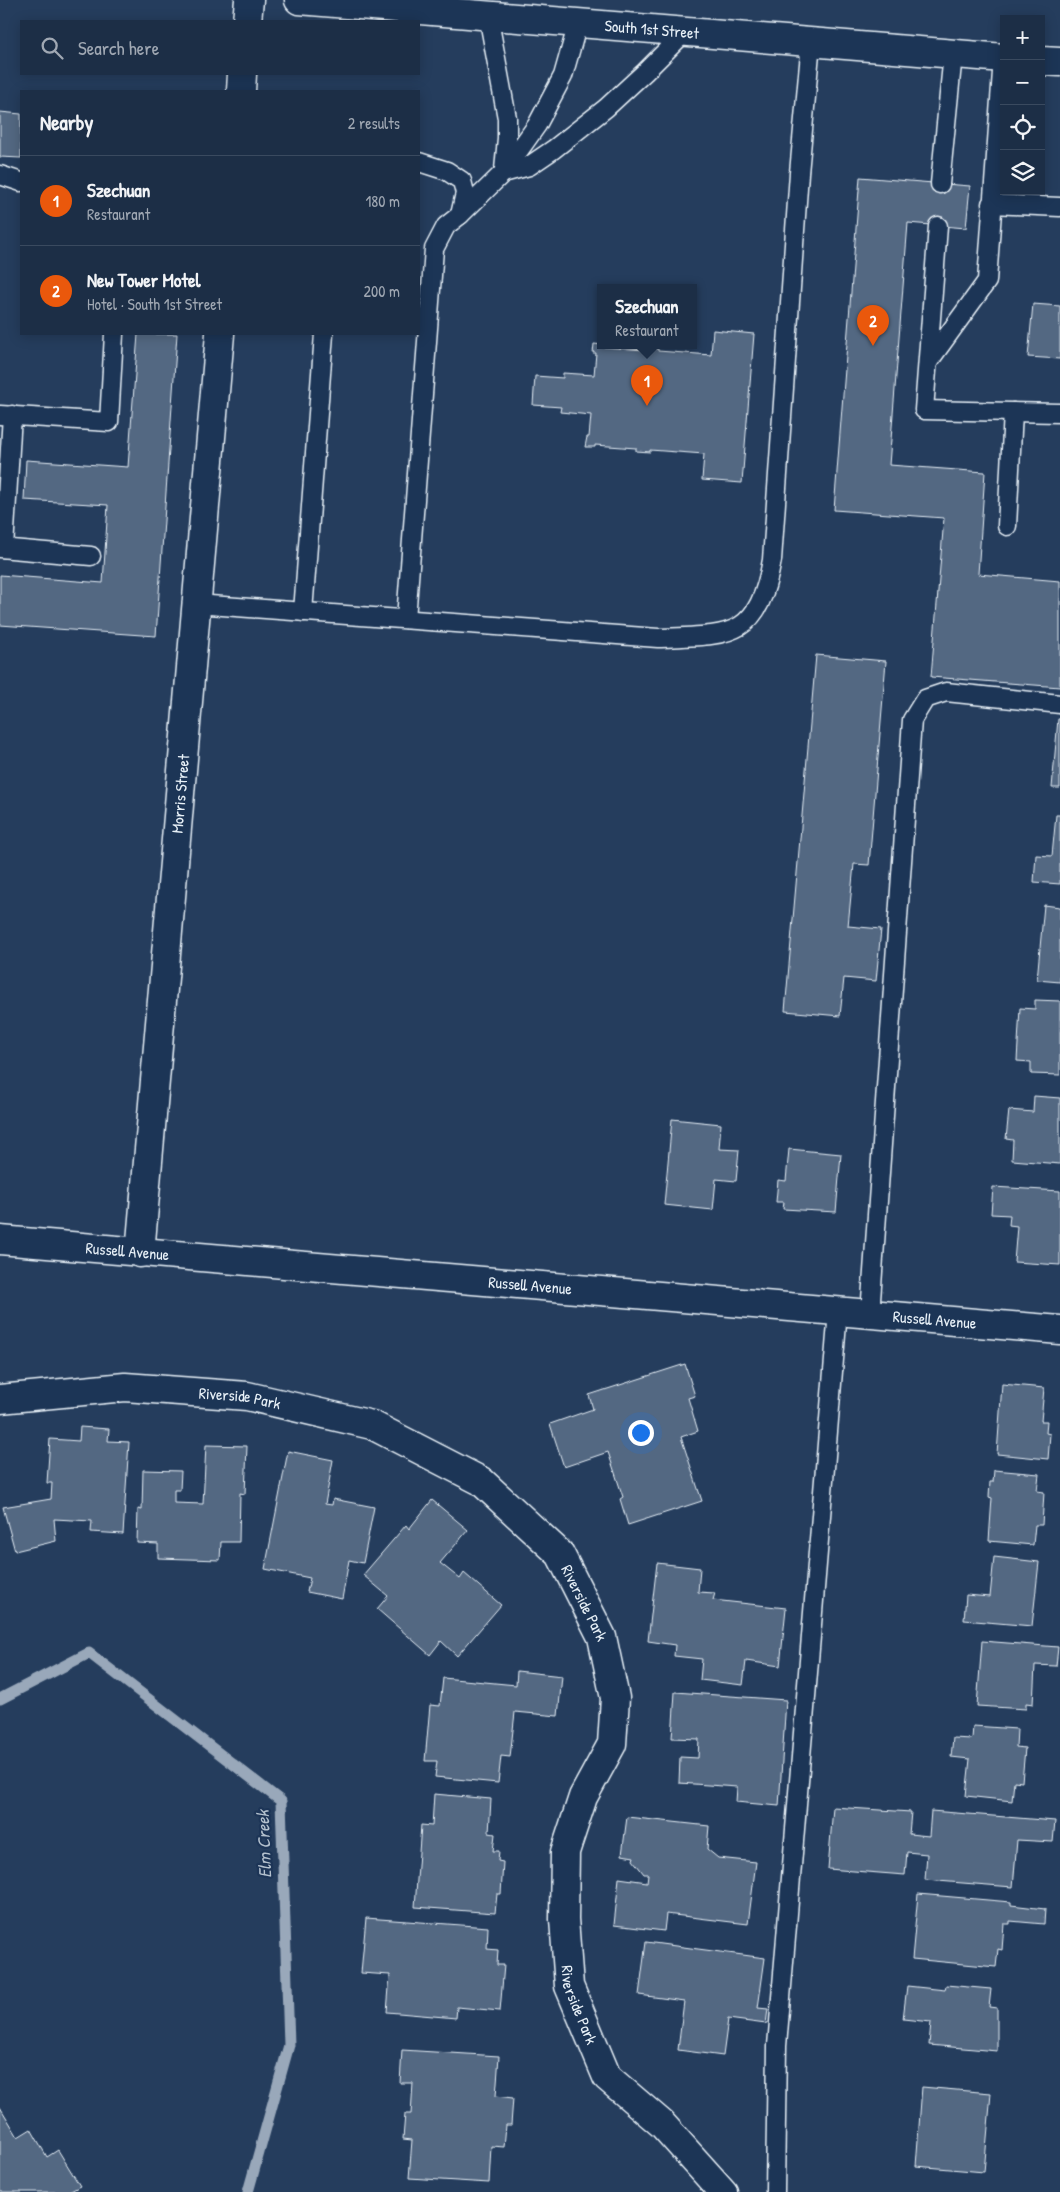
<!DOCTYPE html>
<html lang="en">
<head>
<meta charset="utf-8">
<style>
	:root { --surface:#1c2e46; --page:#25364d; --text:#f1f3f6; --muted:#a0a8b3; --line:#3a4a5f; --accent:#ea580c }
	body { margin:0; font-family:"Patrick Hand",sans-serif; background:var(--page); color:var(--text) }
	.controls { position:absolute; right:15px; top:15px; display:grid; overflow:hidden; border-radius:0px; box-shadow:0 2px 12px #0003 }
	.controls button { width:45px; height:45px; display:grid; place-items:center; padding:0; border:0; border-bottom:1px solid var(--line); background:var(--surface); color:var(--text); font:25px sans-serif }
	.you { position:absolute; left:640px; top:1432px; width:18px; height:18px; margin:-12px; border:4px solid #fff; border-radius:50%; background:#1a73e8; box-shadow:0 0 0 8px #1a73e833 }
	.badge { display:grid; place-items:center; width:32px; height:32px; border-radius:50%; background:var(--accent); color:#fff; font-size:16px; font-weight:700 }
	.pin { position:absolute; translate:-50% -41px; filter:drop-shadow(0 1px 2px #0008) }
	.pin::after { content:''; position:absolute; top:26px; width:18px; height:15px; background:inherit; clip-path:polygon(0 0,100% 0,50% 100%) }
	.popup { position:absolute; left:597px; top:284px; width:100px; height:65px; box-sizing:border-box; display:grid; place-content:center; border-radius:0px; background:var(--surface); filter:drop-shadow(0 1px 4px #0005); font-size:16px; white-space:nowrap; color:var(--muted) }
	.popup b { font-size:19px; color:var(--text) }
	.popup::after { content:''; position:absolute; left:50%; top:100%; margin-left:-10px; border:10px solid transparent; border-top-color:var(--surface) }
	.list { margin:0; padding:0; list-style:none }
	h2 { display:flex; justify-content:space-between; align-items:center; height:65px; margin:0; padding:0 20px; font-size:21px }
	h2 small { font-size:16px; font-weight:400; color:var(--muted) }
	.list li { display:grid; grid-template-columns:32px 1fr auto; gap:15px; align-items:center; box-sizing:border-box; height:90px; padding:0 20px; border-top:1px solid var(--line) }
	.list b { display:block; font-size:19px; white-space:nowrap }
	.list p { margin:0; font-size:16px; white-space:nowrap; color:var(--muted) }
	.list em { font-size:16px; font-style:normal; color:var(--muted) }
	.icon { flex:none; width:28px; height:28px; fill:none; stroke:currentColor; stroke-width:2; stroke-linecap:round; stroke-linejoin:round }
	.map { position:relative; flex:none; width:1060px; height:2192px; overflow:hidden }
	.search { position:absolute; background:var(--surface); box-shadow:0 2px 12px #0003; left:20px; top:20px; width:400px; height:55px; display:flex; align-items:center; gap:12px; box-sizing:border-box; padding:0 18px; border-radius:0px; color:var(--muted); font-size:19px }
	.panel { position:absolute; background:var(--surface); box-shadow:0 2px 12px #0003; left:20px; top:90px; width:400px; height:245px; border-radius:0px }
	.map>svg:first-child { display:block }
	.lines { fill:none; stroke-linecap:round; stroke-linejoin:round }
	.stream { stroke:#99a8ba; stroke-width:11 }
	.building { fill:#536782; stroke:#e8f1f8 }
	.lane-casing { stroke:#e8f1f8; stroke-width:21 }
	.street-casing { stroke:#e8f1f8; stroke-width:31 }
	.primary-casing { stroke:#e8f1f8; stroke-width:31 }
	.lane { stroke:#1d3557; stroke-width:18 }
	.street { stroke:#1d3557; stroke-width:28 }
	.primary { stroke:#1d3557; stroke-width:28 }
	.labels { text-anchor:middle; stroke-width:4.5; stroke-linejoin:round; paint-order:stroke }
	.street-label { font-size:16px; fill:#e8f1f8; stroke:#1d3557 }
	.water-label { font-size:18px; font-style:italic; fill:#b4c1ce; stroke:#1d3557 }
</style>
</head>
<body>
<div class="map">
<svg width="1060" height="2192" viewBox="0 0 1060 2192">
	<rect width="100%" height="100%" fill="#253d5d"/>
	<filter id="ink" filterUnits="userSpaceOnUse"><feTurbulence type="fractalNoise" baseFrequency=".02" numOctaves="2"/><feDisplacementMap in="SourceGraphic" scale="10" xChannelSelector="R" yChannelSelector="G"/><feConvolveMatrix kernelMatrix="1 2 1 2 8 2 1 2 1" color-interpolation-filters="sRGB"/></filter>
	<g filter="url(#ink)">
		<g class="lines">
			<path class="stream" d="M0 1699 89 1653 281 1801 289 2045 248 2192"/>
		</g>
		<g class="building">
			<path d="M0 112 21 114V158L0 157Z"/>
			<path d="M860 177 970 186 966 228 908 223 889 465 985 472 978 574 1060 581V687L931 677 944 518 834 510Z"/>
			<path d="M1033 304 1060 306V359L1028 357Z"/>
			<path d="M713 330 754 334 742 483 702 480 704 454 650 450V452L636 451V448L595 445V447H585L587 437H589L591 415 560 412 561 407 533 405 535 376 563 378V373L594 375 596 353H593L594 344 603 345V347L644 350V347L658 349V351L711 355Z"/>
			<path d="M138 334H177L156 636 0 625V575L103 583 108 505 24 500 26 460 128 467Z"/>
			<path d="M816 655 886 661 869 865 854 864 848 926 881 929 876 981 844 978 840 1016 785 1011Z"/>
			<path d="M1058 719H1060V788H1052Z"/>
			<path d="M1056 815H1060V884L1034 882 1036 855 1052 856Z"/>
			<path d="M1044 905 1060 907V982L1037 980Z"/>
			<path d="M1035 1000 1060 1001V1075L1031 1074V1062L1017 1061 1020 1008 1035 1009Z"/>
			<path d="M1034 1096 1060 1098V1164L1012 1160 1013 1140 1006 1139 1009 1110 1033 1112Z"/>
			<path d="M672 1119 721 1124 719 1149 739 1150 736 1181 716 1179 713 1210 664 1205Z"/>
			<path d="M789 1149 841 1154 836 1212 783 1209 784 1202H776L778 1180 786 1181Z"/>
			<path d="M993 1187 1060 1191V1265L1014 1262 1017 1226 1009 1225 1010 1215 991 1214Z"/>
			<path d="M685 1364 695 1396 688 1398 698 1431 681 1437 702 1501 628 1525 620 1499 623 1497 608 1452 564 1467 550 1424 593 1409 589 1395Z"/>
			<path d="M1002 1384 1044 1388 1041 1421H1047L1046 1433 1050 1434 1048 1459 997 1454Z"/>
			<path d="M80 1427 109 1429 108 1441 129 1442 123 1534 91 1532 92 1521 54 1519 56 1541 15 1551 3 1507 51 1499 52 1483H47L50 1439 79 1441Z"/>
			<path d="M206 1445 247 1446 245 1494 240 1493 239 1542H221L220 1560 158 1558V1544L137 1543 138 1509 142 1510 143 1470 181 1471 180 1490H174V1503L203 1504Z"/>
			<path d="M288 1451 333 1460 325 1504 332 1505 333 1499 374 1507 363 1563 349 1560 342 1599 307 1592 310 1578 265 1569Z"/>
			<path d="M994 1470 1039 1474 1037 1491 1044 1492 1042 1525H1035L1033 1545 989 1541 992 1498 989 1497 990 1482H993Z"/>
			<path d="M432 1500 468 1530 440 1563 460 1579 464 1573 501 1605 457 1656 441 1641 430 1655 377 1609 388 1596 363 1575 406 1525 409 1529Z"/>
			<path d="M994 1557 1039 1562 1032 1626 964 1620 966 1595 990 1597Z"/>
			<path d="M657 1563 700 1568 698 1592 715 1593 713 1600 786 1608 780 1666 746 1661 743 1685 700 1680 702 1659 674 1656 675 1645 648 1641Z"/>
			<path d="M982 1641 1058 1647 1056 1666 1035 1665 1033 1704 1026 1703V1709L977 1706Z"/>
			<path d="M517 1671 562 1676 558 1716 515 1712 510 1757 501 1756 498 1783 435 1777 437 1761H425L430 1705 440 1706 443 1678 516 1685Z"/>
			<path d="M675 1692 786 1700 779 1806 736 1802 737 1787 679 1783 680 1757 698 1758 699 1739 672 1738Z"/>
			<path d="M973 1726 1017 1729 1016 1747 1025 1748 1022 1782 1014 1781 1012 1801 966 1796 970 1759 951 1757 953 1738 972 1739Z"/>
			<path d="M434 1794 491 1799 489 1833 495 1834 493 1851H499L498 1861 503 1862 501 1894H497L495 1913 415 1907 421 1825 432 1826Z"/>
			<path d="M833 1807 911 1812 909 1834 929 1836 931 1811 1055 1821 1053 1842 1017 1840 1013 1887 925 1880 927 1854 907 1852 905 1875 828 1869Z"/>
			<path d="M627 1817 709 1826 707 1849 718 1858 756 1862 748 1924 666 1914 664 1931 614 1925 619 1878 647 1882 648 1874H644L633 1860 634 1857 622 1855Z"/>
			<path d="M918 1894 1011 1902V1905L1045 1909 1044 1924 1010 1921V1924H1004L1002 1950 998 1949 996 1967 912 1959Z"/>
			<path d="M366 1918 488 1927 487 1949 498 1950 497 1965H504L500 2011 457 2007 456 2018 387 2012 390 1975 361 1973Z"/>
			<path d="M646 1942 765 1958 758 2008 768 2009 766 2024 728 2019 723 2056 678 2050 684 2001 639 1995Z"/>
			<path d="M946 1985 991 1989 989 2007 997 2008V2051L929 2045 931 2022 903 2019 907 1986 945 1990Z"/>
			<path d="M402 2050 499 2056 496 2096 513 2098 511 2125H506L504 2147 491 2146 489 2183 409 2178 412 2140 403 2139 405 2114H411L413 2083H400Z"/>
			<path d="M922 2087 991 2093 984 2172 916 2166Z"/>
			<path d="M0 2107 18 2137 31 2129 47 2157 58 2150 80 2186 69 2192H0Z"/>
		</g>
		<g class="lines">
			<defs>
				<g id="lane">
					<path d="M488 15 507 118V138L504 170"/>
					<path d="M503 173 529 166 554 149 606 108 645 72 685 32"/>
					<path d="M0 175 21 182"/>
					<path d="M940 184 953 54"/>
					<path d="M991 204 1060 207"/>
					<path d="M460 215 503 173 537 125 563 76 578 23"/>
					<path d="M938 226 924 410 1060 413"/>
					<path d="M929 361 987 281 1003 58"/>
					<path d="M0 415 109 422 114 334"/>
					<path d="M1007 526 1013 412"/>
					<path d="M0 548 91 556"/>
					<path d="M4 548 12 415"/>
					<path d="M196 604 658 638C729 635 758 640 772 560L799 173 811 42"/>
					<path d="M303 612 324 334"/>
					<path d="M406 619 434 249 446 226 460 215 465 193 462 181 447 171 419 162"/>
					<path d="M870 1314 912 720 925 699 946 692 1060 704"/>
					<path d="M775 2192 777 2046 838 1311"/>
				</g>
				<g id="street">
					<path d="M247 21 249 0"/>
					<path d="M241 91 242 74"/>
					<path id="s1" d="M0 1240 1060 1330"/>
					<path id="s2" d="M140 1253 220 334"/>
					<path id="s3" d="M0 1399 125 1387 247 1396 372 1425 481 1481 560 1554 602 1637 615 1698 612 1744 583 1797 565 1852 564 1919 569 1986 607 2077 662 2124 723 2192"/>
				</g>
				<g id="primary">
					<path id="s4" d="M299 0 1004 58"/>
					<path d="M1041 61 1060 62"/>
				</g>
			</defs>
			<use href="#lane" class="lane-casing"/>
			<use href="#street" class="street-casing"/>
			<use href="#primary" class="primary-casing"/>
			<use href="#lane" class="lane"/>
			<use href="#street" class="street"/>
			<use href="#primary" class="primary"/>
		</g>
	</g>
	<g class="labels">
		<g class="street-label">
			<text dy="6" stroke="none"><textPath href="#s4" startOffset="354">South 1st Street</textPath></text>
			<text dy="6" stroke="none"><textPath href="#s2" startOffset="461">Morris Street</textPath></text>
			<text dy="6" stroke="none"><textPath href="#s1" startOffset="128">Russell Avenue</textPath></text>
			<text dy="6" stroke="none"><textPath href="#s1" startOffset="532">Russell Avenue</textPath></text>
			<text dy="6" stroke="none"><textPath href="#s1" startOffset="938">Russell Avenue</textPath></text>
			<text dy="6" stroke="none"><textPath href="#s3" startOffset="241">Riverside Park</textPath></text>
			<text dy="6" stroke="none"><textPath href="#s3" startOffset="661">Riverside Park</textPath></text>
			<text dy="6" stroke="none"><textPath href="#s3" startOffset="1081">Riverside Park</textPath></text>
		</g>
		<g class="water-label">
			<text transform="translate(264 1844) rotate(-92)" y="6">Elm Creek</text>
		</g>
	</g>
</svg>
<div class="controls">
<button>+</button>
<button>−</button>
<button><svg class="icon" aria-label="locate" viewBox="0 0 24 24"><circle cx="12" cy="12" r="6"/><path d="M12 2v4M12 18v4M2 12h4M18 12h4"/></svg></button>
<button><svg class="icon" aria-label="layers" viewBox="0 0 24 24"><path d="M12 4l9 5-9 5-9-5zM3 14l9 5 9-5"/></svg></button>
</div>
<div class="you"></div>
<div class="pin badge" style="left:647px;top:406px">1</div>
<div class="popup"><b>Szechuan</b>Restaurant</div>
<div class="pin badge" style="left:873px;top:346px">2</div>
<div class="search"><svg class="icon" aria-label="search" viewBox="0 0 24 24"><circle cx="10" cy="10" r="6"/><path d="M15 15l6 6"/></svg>Search here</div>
<section class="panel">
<h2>Nearby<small>2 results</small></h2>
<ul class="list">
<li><span class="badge">1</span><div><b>Szechuan</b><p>Restaurant</p></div><em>180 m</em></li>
<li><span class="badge">2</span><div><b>New Tower Motel</b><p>Hotel · South 1st Street</p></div><em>200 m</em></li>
</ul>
</section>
</div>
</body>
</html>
